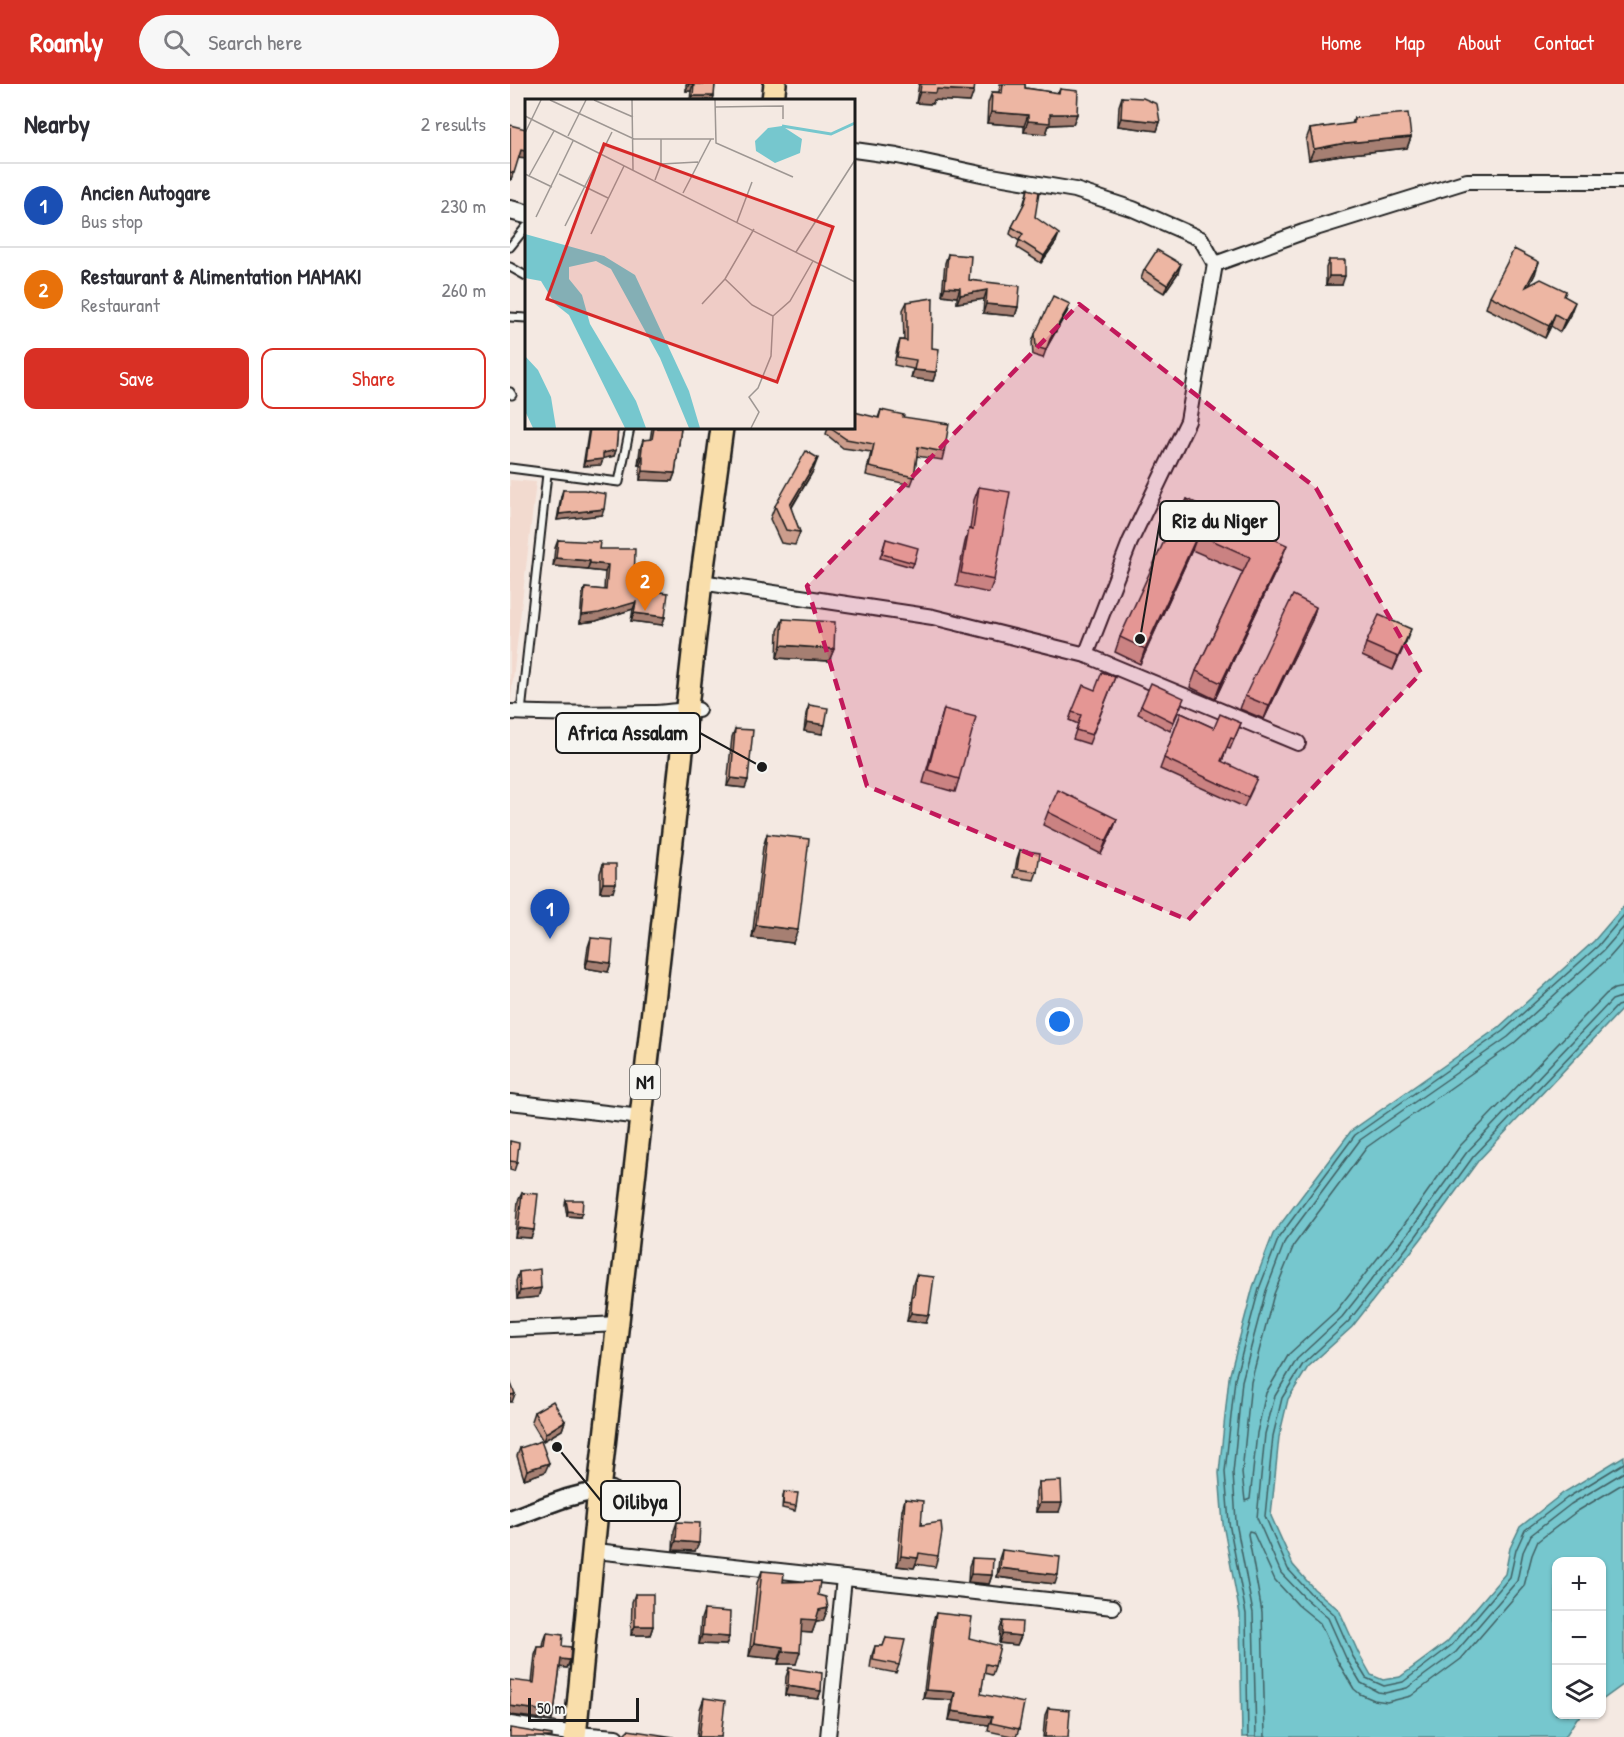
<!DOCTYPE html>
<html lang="en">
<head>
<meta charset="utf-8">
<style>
	:root { --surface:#fff; --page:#f7f7f7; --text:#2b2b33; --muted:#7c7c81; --line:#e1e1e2; --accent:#d93025 }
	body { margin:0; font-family:"Patrick Hand",sans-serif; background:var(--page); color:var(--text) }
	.controls { position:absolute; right:18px; bottom:18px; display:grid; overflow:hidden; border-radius:12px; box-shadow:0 2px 4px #0004 }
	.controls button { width:54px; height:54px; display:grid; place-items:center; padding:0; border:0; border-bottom:2px solid var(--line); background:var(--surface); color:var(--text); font:30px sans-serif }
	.scale { position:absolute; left:18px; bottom:15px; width:111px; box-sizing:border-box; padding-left:6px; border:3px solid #1c1c1c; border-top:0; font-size:16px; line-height:21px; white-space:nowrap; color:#1c1c1c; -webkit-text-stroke:4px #f6f6f2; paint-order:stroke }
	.you { position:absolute; left:550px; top:938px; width:21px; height:21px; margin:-15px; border:4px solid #fff; border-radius:50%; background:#1a73e8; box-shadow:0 0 0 9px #1a73e833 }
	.badge { display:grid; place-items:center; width:39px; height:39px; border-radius:50%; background:var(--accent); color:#fff; font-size:20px; font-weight:700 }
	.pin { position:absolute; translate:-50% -50px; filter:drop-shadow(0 2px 3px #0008) }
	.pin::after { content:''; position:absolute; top:32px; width:21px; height:18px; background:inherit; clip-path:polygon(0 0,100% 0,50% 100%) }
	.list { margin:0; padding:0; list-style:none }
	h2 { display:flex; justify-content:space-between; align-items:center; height:78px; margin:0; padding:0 24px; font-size:26px }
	h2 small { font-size:20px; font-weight:400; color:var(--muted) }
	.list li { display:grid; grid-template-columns:39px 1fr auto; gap:18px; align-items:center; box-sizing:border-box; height:84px; padding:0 24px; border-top:2px solid var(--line) }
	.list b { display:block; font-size:22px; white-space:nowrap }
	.list p { margin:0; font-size:20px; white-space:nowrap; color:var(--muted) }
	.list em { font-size:20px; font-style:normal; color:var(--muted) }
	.actions { display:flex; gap:12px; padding:18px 24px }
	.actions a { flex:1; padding:14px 0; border:2px solid var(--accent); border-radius:12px; text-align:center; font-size:21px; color:var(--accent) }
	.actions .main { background:var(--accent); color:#fff }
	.icon { flex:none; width:33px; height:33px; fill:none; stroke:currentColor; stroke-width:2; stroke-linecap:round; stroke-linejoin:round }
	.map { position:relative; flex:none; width:1114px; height:1653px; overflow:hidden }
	header { display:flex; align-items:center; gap:36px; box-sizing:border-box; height:84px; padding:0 30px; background:var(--accent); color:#fff }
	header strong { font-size:28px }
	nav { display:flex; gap:33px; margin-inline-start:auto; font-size:21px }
	.search { width:420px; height:54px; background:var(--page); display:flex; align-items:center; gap:15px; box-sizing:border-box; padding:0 21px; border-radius:33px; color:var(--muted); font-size:22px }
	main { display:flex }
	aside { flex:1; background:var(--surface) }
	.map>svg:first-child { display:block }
	.built { fill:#f2dacf }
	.water { fill:#76c7ce; stroke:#528387; stroke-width:1.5 }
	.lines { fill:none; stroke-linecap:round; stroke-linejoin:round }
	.shore { stroke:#406063; stroke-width:1.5 }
	.service-casing { stroke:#1c1c1c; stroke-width:11 }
	.minor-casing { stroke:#1c1c1c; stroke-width:18 }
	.tertiary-casing { stroke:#1c1c1c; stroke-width:21 }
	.secondary-casing { stroke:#1c1c1c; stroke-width:22 }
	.primary-casing { stroke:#1c1c1c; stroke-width:26 }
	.service { stroke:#f6f6f2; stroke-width:7 }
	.minor { stroke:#f6f6f2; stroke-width:14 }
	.tertiary { stroke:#f6f6f2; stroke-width:16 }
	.secondary { stroke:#f6f6f2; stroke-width:18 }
	.primary { stroke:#f9deab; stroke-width:21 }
	.wall { fill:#cc9d8c; stroke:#1c1c1c; stroke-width:1.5 }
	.shaded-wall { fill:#a67f72; stroke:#1c1c1c; stroke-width:1.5 }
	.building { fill:#edb6a3; stroke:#1c1c1c; stroke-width:1.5 }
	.marked { fill:#c2185b; fill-opacity:0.2; stroke:#c2185b; stroke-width:4.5; stroke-dasharray:12 8; stroke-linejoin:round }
	.labels { text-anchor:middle; stroke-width:5; stroke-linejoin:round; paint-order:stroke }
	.shield { fill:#f6f6f2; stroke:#5d5d5c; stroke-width:1.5 }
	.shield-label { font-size:20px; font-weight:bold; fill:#1c1c1c }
	.inset-river { fill:none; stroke:#76c7ce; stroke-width:3 }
	.inset-road { fill:none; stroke:#9e9793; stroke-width:1.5 }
	.view { fill:#d62828; fill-opacity:0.15; stroke:#d62828; stroke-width:3 }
	.inset-edge { fill:none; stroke:#1c1c1c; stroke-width:3 }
	.leader { fill:none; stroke:#1c1c1c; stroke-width:2 }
	.callout-dot { fill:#1c1c1c; stroke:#f6f6f2; stroke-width:2 }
	.callout { fill:#f6f6f2; stroke:#1c1c1c; stroke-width:2 }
	.callout-label { font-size:22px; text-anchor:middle; font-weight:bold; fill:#1c1c1c }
</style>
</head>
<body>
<header>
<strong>Roamly</strong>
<div class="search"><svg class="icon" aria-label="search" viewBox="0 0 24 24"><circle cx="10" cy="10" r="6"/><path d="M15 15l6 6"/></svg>Search here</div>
<nav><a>Home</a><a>Map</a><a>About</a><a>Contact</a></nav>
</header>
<main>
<aside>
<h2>Nearby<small>2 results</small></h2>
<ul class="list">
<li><span class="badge" style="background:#1a4fb4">1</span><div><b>Ancien Autogare</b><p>Bus stop</p></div><em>230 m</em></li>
<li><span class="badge" style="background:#e8710a">2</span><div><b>Restaurant &amp; Alimentation MAMAKI</b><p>Restaurant</p></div><em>260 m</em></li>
</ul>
<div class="actions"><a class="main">Save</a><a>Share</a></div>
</aside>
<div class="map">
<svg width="1114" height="1653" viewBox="0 0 1114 1653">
	<rect width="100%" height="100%" fill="#f4e9e2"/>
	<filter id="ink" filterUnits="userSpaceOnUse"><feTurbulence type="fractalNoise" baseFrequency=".0167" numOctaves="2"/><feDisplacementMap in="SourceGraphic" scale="12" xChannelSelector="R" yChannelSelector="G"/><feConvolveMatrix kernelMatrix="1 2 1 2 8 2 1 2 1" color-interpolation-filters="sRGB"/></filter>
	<g filter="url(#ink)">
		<path class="built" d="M0 396 26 398 0 620Z"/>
		<path class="water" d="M1114 822V923L968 1077 911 1155 842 1243 798 1283 778 1315 769 1353 761 1432 783 1481 804 1505 829 1526 848 1568 861 1591 873 1596 890 1593 937 1558 995 1490 1000 1464 1010 1443 1053 1409 1114 1372V1600L1092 1616V1478H1046V1630L1072 1631 1067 1634 1055 1653H732L730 1530 713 1440 709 1389 719 1294 743 1203 763 1150 841 1047 989 943 1084 857Z"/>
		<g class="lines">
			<g class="shore">
				<path d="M1114 857 1099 874 1003 960 857 1063 784 1161 764 1210 741 1298 732 1389 735 1417 740 1415 747 1349 756 1309 779 1270 826 1227 893 1142 950 1062 1096 910 1104 905 1114 903"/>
				<path d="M1114 912 1102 916 957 1068 900 1147 832 1233 787 1275 765 1312 755 1350 747 1434 771 1489 795 1514 818 1534 836 1574 851 1599 868 1608 875 1609 897 1604 946 1568 1007 1497 1013 1468 1021 1451 1061 1420 1114 1388"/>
				<path d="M1114 920 1107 922 963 1073 906 1152 838 1238 793 1280 772 1314 763 1352 755 1432 778 1485 800 1509 824 1530 842 1571 856 1594 874 1602 893 1598 942 1561 1000 1493 1006 1466 1015 1446 1057 1414 1114 1379"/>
				<path d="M738 1653 736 1530 719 1439 715 1388 725 1295 749 1205 769 1153 845 1051 993 947 1088 862 1114 831"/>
				<path d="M746 1653 743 1529 726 1438 723 1389 732 1297 756 1207 775 1157 850 1056 998 953 1093 867 1114 843"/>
				<path d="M755 1653 752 1528 738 1450 739 1447 743 1448 765 1496 788 1521 810 1539 828 1578 844 1605 850 1610 864 1616 877 1618 901 1612 951 1575 1014 1502 1022 1471 1028 1457 1066 1428 1114 1399"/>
			</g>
			<defs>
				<g id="service">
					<path d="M0 163 16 143"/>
					<path d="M0 183 16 192"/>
					<path d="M0 233 16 234"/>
					<path d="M0 308 2 311"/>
					<path d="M0 384 109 398 120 344"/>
					<path d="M11 628 37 390"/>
				</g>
				<g id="minor">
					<path d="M344 66 387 72 476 91 565 106 623 125 691 155 705 180"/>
					<path d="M191 498 423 533 576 571 788 659"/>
					<path d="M576 571 620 458 678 337 705 180 793 148 957 97H1114"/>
					<path d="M0 628C47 630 94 630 141 629 157 629 172 625 188 626"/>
					<path d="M0 1018 131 1033"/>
					<path d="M0 1245 109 1240"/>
					<path d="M95 1468 603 1523"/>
					<path d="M0 1640 66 1650 106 1653"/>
					<path d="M318 1653 334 1494"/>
				</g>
				<path id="tertiary" d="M0 1435C33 1423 66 1407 101 1406"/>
				<path id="secondary" d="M0 126 16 130"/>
				<g id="primary">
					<path d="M263 16 265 0"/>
					<path d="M65 1653 89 1406 131 1033 191 498 212 344"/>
				</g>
			</defs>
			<use href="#service" class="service-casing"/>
			<use href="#minor" class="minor-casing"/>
			<use href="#tertiary" class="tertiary-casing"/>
			<use href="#secondary" class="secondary-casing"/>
			<use href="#primary" class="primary-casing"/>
			<use href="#service" class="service"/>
			<use href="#minor" class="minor"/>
			<use href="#tertiary" class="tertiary"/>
			<use href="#secondary" class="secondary"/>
			<use href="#primary" class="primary"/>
		</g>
		<g class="wall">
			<path d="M176 0H205L203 16H180L181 7H176Z"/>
			<path d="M409 0H465L460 18 424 16 422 20 406 19Z"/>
			<path d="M490 0H515V4L548 9 550 5 567 30 563 40 539 41 536 50 514 48V42L477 39 478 19 482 8H489Z"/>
			<path d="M612 13 650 38 647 47 608 42 609 22Z"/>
			<path d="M844 34 901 53 897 64 831 71 799 76 796 56 800 45 842 40Z"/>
			<path d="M0 41 8 74 1 96H0Z"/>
			<path d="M518 105 525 133 546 158 531 179 507 164 509 157 500 150 502 143 513 122Z"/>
			<path d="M438 170 459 196 508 223 505 232 473 229 474 215 447 219V213L432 211 435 179Z"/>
			<path d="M819 176 832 201H816V184Z"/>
			<path d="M634 186 668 189 654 209 631 195Z"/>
			<path d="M1025 190 1019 202 1056 207 1054 212 1060 231 1050 248 1041 242 1035 254 976 224 980 212Z"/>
			<path d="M397 218 422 264 426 288 423 297 401 294 403 285 384 281 387 265 390 256H394L393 226Z"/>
			<path d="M560 220 557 228 537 263 533 274 523 271 522 258 525 250Z"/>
			<path d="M371 326 393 333 434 368 432 376 407 372 404 393 401 401 356 391 361 368 333 364 316 350 318 344H344L368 334Z"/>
			<path d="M79 344H108L106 366 104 372 93 374 91 381 73 382Z"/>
			<path d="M142 344H171L165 389 162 397 130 396V381H128L130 365 133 356H140Z"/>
			<path d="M303 387 281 425 290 448 285 461 271 459 260 435 265 422Z"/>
			<path d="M469 403 484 496 479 509 446 502 455 458 459 445H460L464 416Z"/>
			<path d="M53 406 92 431 47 436 51 412Z"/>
			<path d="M677 415 771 476 705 615 680 603 686 587 733 488 682 466 630 580 605 568 610 553 660 454Z"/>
			<path d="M376 455 404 479 402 483 370 474Z"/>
			<path d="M48 456 89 465 124 505 155 533 152 541 121 537 123 525 86 537 70 539 72 511 75 504 94 506 95 488 77 486 78 485 43 482 45 464Z"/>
			<path d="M806 523 802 536 754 635 730 625 735 612Z"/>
			<path d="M273 535 324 565 319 577 267 574 268 547Z"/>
			<path d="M896 558 883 586 852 572 856 559Z"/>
			<path d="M605 593 579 660 563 655 568 640 559 636 562 628 585 606Z"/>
			<path d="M299 621 312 650 294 647 296 630Z"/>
			<path d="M631 622H671L660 647 628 630Z"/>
			<path d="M434 625 449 695 445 708 413 699 430 638Z"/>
			<path d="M671 629 704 644 731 639 720 665 717 664 712 678 743 704 734 723 650 685Z"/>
			<path d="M225 645 238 696 235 704 217 702 222 653Z"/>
			<path d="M538 728 607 735 602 748 591 770 533 741Z"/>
			<path d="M257 750 283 859 242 854 253 763Z"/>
			<path d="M510 766 527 788 524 796 504 793 507 775Z"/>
			<path d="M93 780 103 808H90V789Z"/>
			<path d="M81 854 101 879 98 888 75 884 78 863Z"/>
			<path d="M0 1057 7 1078 4 1087 0 1086Z"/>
			<path d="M12 1109 24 1146 21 1154 5 1153 8 1117Z"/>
			<path d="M56 1116 70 1133 57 1132 55 1120Z"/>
			<path d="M9 1188 31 1204 28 1213 7 1215 6 1197Z"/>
			<path d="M406 1191 416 1239 397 1237 403 1200Z"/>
			<path d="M24 1328 55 1337 52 1346 33 1357 21 1337Z"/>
			<path d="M10 1364 35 1388 14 1395 7 1372Z"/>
			<path d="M529 1398 549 1428H526V1407Z"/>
			<path d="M274 1408 286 1422 285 1427 272 1424 273 1412Z"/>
			<path d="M395 1415 411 1441 428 1472 425 1483 406 1480 404 1484 387 1482 392 1426Z"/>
			<path d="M167 1438 185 1467 163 1466 164 1447Z"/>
			<path d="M492 1466 545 1500 487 1493 489 1475Z"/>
			<path d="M462 1474 482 1491 479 1500 458 1498 459 1482Z"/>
			<path d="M252 1487 273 1498 308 1511 318 1524 313 1537 306 1538 302 1549 291 1548 286 1580H268L269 1575 239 1572 247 1499Z"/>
			<path d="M125 1510 143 1542 140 1551H121L122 1518Z"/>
			<path d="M194 1526 219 1553 216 1561 189 1560 191 1535Z"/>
			<path d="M426 1529 459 1554 485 1582 482 1591 474 1589 471 1610 509 1645 506 1653 478 1647 479 1641 439 1636 442 1616 413 1614 423 1537Z"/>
			<path d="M493 1537 511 1552 507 1561 489 1559 490 1545Z"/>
			<path d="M37 1549 52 1562 60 1576 57 1584 50 1583 44 1628 42 1636 22 1599 25 1571 28 1563H33L34 1557Z"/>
			<path d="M376 1554 389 1581 386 1589 360 1584 362 1571 365 1562H373Z"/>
			<path d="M279 1584 311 1607 308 1615 275 1611 276 1593Z"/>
			<path d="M194 1614 211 1653H187L190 1625Z"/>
			<path d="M538 1624 558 1653H533L535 1631Z"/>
		</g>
		<g class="shaded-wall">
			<path d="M179 0H183L181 7H176Z"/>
			<path d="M427 5 464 7 460 18 424 16 422 20 406 19 410 8Z"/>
			<path d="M183 12H204L203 16H181Z"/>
			<path d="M481 28 518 31 514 42 477 39Z"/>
			<path d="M540 30H567L563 40 539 41 536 50 514 48 518 37Z"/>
			<path d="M611 34 650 38 647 47 608 42Z"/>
			<path d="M901 53 897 64 831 71 799 76 804 65 835 59Z"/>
			<path d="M11 66 16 67V75L8 74Z"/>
			<path d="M549 150 546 158 531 179 534 172Z"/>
			<path d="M1029 178 1025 190 1012 216 1016 203Z"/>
			<path d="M671 180 668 189 654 209 657 201Z"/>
			<path d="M819 192H835L832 201H816Z"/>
			<path d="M435 203 450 204 447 213 432 211Z"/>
			<path d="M477 206 474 215 447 219 450 211Z"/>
			<path d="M1065 218 1060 231 1050 248 1055 236Z"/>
			<path d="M476 220 508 223 505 232 473 229Z"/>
			<path d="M560 220 557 228 537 263 540 255Z"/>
			<path d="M1045 230 1041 242 1035 254 1039 242Z"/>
			<path d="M404 286 426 288 423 297 401 294Z"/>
			<path d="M106 366 104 372 91 375 93 369Z"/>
			<path d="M131 372H133L130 381H128Z"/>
			<path d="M308 374 303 387 275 434 280 421Z"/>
			<path d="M93 375 91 381 73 382 75 377Z"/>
			<path d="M133 387 165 389 162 397 130 396Z"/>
			<path d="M94 425 92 431 47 436 49 430Z"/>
			<path d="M688 450 682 466 630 580 635 565Z"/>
			<path d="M777 461 771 476 705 615 711 599Z"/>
			<path d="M46 474 80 477 78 485 43 482Z"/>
			<path d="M80 479 98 481 95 488 77 486Z"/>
			<path d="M126 518 123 525 86 537 70 539 72 531Z"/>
			<path d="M806 523 802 536 754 635 759 622Z"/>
			<path d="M124 529 155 533 152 541 121 537Z"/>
			<path d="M901 545 896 558 883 586 888 573Z"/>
			<path d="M271 561 324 565 319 577 267 574Z"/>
			<path d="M297 638 315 641 312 650 294 647Z"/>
			<path d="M221 694 238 696 235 704 217 702Z"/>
			<path d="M607 735 602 748 591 770 596 757Z"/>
			<path d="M93 799H106L103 808H90Z"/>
			<path d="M246 841 288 846 283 859 242 854Z"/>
			<path d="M78 876 101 879 98 888 75 884Z"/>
			<path d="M58 1127 72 1129 70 1133 57 1132Z"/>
			<path d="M8 1144 24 1146 21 1154 5 1153Z"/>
			<path d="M31 1204 28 1213 7 1215 10 1207Z"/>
			<path d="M401 1229 419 1231 416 1239 397 1237Z"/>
			<path d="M5 1310 2 1318H0V1311Z"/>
			<path d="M55 1337 52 1346 33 1357 36 1349Z"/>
			<path d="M39 1379 35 1388 14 1395 17 1386Z"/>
			<path d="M530 1419H552L549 1428H526Z"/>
			<path d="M166 1457 189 1459 185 1467 163 1466Z"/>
			<path d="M391 1472 408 1474 404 1484 387 1482Z"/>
			<path d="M490 1484 548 1491 545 1500 487 1493Z"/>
			<path d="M461 1490 482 1491 479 1500 458 1498Z"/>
			<path d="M318 1524 313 1537 306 1538 302 1549 287 1548 292 1535 309 1526Z"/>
			<path d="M125 1542H143L140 1551H121Z"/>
			<path d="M492 1550 511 1552 507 1561 489 1559Z"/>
			<path d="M192 1551 219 1553 216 1561 189 1560Z"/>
			<path d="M244 1559 273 1563 269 1575 239 1572Z"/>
			<path d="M273 1567 290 1568 286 1580H268Z"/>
			<path d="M51 1575 60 1576 57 1584 48 1583Z"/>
			<path d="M278 1602 311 1607 308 1615 275 1611Z"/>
			<path d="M416 1606 445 1608 442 1616 413 1614Z"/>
			<path d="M0 1622 44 1628 42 1636 0 1631Z"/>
			<path d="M442 1627 482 1633 479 1641 439 1636Z"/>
		</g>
		<g class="building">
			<path d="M184 0H205L204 12H183Z"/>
			<path d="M411 0H465L464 7 427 5 426 9 410 8Z"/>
			<path d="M493 0H515V4L549 9 550 5 568 7 567 30H540V39L518 37V31L481 28 482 8 492 9Z"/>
			<path d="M612 13 633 14 647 20 650 38 611 34Z"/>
			<path d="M898 29 901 53 835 59 804 65 800 45 844 39V34Z"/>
			<path d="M0 41 16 45V67L11 66 4 89 0 88Z"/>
			<path d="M518 105 529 108 525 133 549 150 534 172 509 156 513 150 502 143 515 118Z"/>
			<path d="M1004 165 1029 178 1016 203 1031 195 1056 207 1054 212 1065 218 1055 236 1045 230 1039 242 980 212Z"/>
			<path d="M647 166 671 180 657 201 634 186Z"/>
			<path d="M438 170 461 172 459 196 510 202 508 223 476 220 477 206 450 211V204L435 203Z"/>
			<rect x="819" y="176" width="16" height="16"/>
			<path d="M543 212 560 220 540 255 536 266 526 263 525 250Z"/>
			<path d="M423 214 422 264 429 265 426 288 404 286 406 276 387 273 390 256 397 257V218Z"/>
			<path d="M371 326 394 331 393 333 439 340 434 368 408 363 404 393 359 383 364 360 336 355 320 344H344V328L369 334Z"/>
			<path d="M80 344H108L106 366 93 369V375L75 377Z"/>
			<path d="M144 344H171L165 389 133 387V372H131L133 356 142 355Z"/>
			<path d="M296 367 308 374 280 421 290 448 276 446 265 422Z"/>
			<path d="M469 403 500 408 484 496 451 489 459 445 463 446Z"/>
			<path d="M53 406H74L96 410 94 425 49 430Z"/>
			<path d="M677 415 777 461 711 599 686 587 740 473 688 450 635 565 610 553 656 453 660 454Z"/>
			<path d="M376 455 408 464 404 479 372 470Z"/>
			<path d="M48 456 90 458 89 465H125L124 505 158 509 155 533 124 529 126 518 89 529 72 531 75 504 96 506 98 481 80 479V477L46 474Z"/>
			<path d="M783 511 806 523 759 622 735 612Z"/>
			<path d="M869 531 901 545 888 573 856 559Z"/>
			<path d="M273 535 325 538 324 565 271 561Z"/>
			<path d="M592 588 605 593 582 651 566 646 571 631 562 628 573 601 585 606Z"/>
			<path d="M641 599 674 614 663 638 631 622Z"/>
			<path d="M299 621 318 624 315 641 297 638Z"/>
			<path d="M434 625 466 633 449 695 418 686Z"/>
			<path d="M671 629 704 644 710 630 731 639 724 655 721 654 711 677 747 694 738 713 654 674Z"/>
			<path d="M225 645 243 646 238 696 221 694Z"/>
			<path d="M548 706 607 735 596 757 538 728Z"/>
			<path d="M257 750 299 755 288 846 246 841Z"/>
			<path d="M510 766 530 769 527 788 507 785Z"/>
			<rect x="93" y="780" width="13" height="19"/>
			<path d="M81 854 103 856 101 879 78 876Z"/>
			<path d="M0 1057 9 1059 7 1078 0 1077Z"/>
			<path d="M12 1109 28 1110 24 1146 8 1144Z"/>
			<path d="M56 1116H73L72 1129 58 1127Z"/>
			<path d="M30 1185 31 1204 10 1207 9 1188Z"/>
			<path d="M406 1191 424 1193 419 1231 401 1229 402 1212H404Z"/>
			<path d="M0 1297 5 1310 0 1311Z"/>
			<path d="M43 1317 55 1337 36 1349 24 1328Z"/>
			<path d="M31 1357 39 1379 17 1386 10 1364Z"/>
			<path d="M551 1397 552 1419H530L529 1398Z"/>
			<path d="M274 1408 288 1409 286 1422 273 1420Z"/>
			<path d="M395 1415 413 1417 411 1441 431 1438 432 1448 428 1472 409 1469 408 1474 391 1472Z"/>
			<path d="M167 1438 190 1439 189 1459 166 1457Z"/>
			<path d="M492 1466 550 1473 548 1491 490 1484Z"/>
			<path d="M462 1474 483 1475 482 1491 461 1490Z"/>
			<path d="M252 1487 274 1489 273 1498 310 1497 308 1511 316 1513 318 1524 309 1526 306 1536 292 1535 290 1568 273 1567V1563L244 1559Z"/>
			<rect x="125" y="1510" width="18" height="32"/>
			<path d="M194 1526 220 1528 219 1553 192 1551Z"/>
			<path d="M426 1529 462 1533 459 1554 490 1562 485 1582 476 1580 471 1610 514 1619 509 1645 481 1639 482 1633 442 1627 445 1608 416 1606Z"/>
			<path d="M493 1537 512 1538 511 1552 492 1550Z"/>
			<path d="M37 1549 53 1551 52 1562 61 1563 60 1576 51 1575 44 1628 0 1622V1596L24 1599 28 1563H35Z"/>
			<path d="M376 1554 395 1556 389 1581 363 1576 365 1562H373Z"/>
			<path d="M279 1584 312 1589 311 1607 278 1602Z"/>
			<path d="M194 1614 215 1617 211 1653H189Z"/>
			<path d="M538 1624 560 1626 558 1653H535Z"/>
			<path d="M0 1644 42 1651V1653H0Z"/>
			<path d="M118 1646 164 1653H113L114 1650Z"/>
		</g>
	</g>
	<path class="marked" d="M569 220 806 404 911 589 678 836 357 702 297 502Z"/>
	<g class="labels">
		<rect class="shield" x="120" y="981" width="30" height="34" rx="4.5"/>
		<g class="shield-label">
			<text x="135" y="1005">N1</text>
		</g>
	</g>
	<g transform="translate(15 15)">
		<rect width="330" height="330" fill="#f4e9e2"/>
		<path d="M257 27 277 40 275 54 250 64 231 52 230 42 243 29ZM0 135 79 157 110 176 164 292 175 329H164L135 259 86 170 71 162 44 168V180L57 196 65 225 111 302 121 329H100L44 216 30 205 16 182 0 179ZM0 257 13 271 26 298 31 329H8L0 312Z" fill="#76c7ce"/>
		<path class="inset-river" d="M257 27 306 35 330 24"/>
		<path class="inset-road" d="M25 1 109 40H189M69 1 108 18M107 1 108 71M190 1 191 44 268 78M190 8 258 7V20M0 17 330 183M0 34 16 1M43 37 61 1M136 65 173 63M0 75 27 88M34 75 83 99M4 77 29 32M130 81 136 65V40M158 94 186 40M11 118 48 42M212 123 227 83M40 127 87 33M66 135 99 67M271 153 330 61M200 180 227 206 248 217 246 257 233 289 224 298 234 313 226 329M177 205 200 180 229 130M248 217 265 202 288 162"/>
		<path class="view" d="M79 45 308 128 252 283 22 200Z"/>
		<rect width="330" height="330" class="inset-edge"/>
	</g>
	<path class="leader" d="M630 555L650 437M252 683L190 649M47 1363L91 1417"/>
	<g class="callout-dot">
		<circle cx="630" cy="555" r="6"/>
		<circle cx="252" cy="683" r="6"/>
		<circle cx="47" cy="1363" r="6"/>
	</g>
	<g class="callout">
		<rect x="650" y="417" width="119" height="40" rx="6"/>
		<rect x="46" y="629" width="144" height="40" rx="6"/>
		<rect x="91" y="1397" width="79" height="40" rx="6"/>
	</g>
	<g class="callout-label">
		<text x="710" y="444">Riz du Niger</text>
		<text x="118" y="656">Africa Assalam</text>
		<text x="130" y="1425">Oilibya</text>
	</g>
</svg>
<div class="controls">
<button>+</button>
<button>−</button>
<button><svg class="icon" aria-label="layers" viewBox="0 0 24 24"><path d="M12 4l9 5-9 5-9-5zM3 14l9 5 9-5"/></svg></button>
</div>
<div class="scale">50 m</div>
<div class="you"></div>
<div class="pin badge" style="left:40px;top:855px;background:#1a4fb4">1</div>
<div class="pin badge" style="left:135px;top:527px;background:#e8710a">2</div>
</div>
</main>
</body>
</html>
